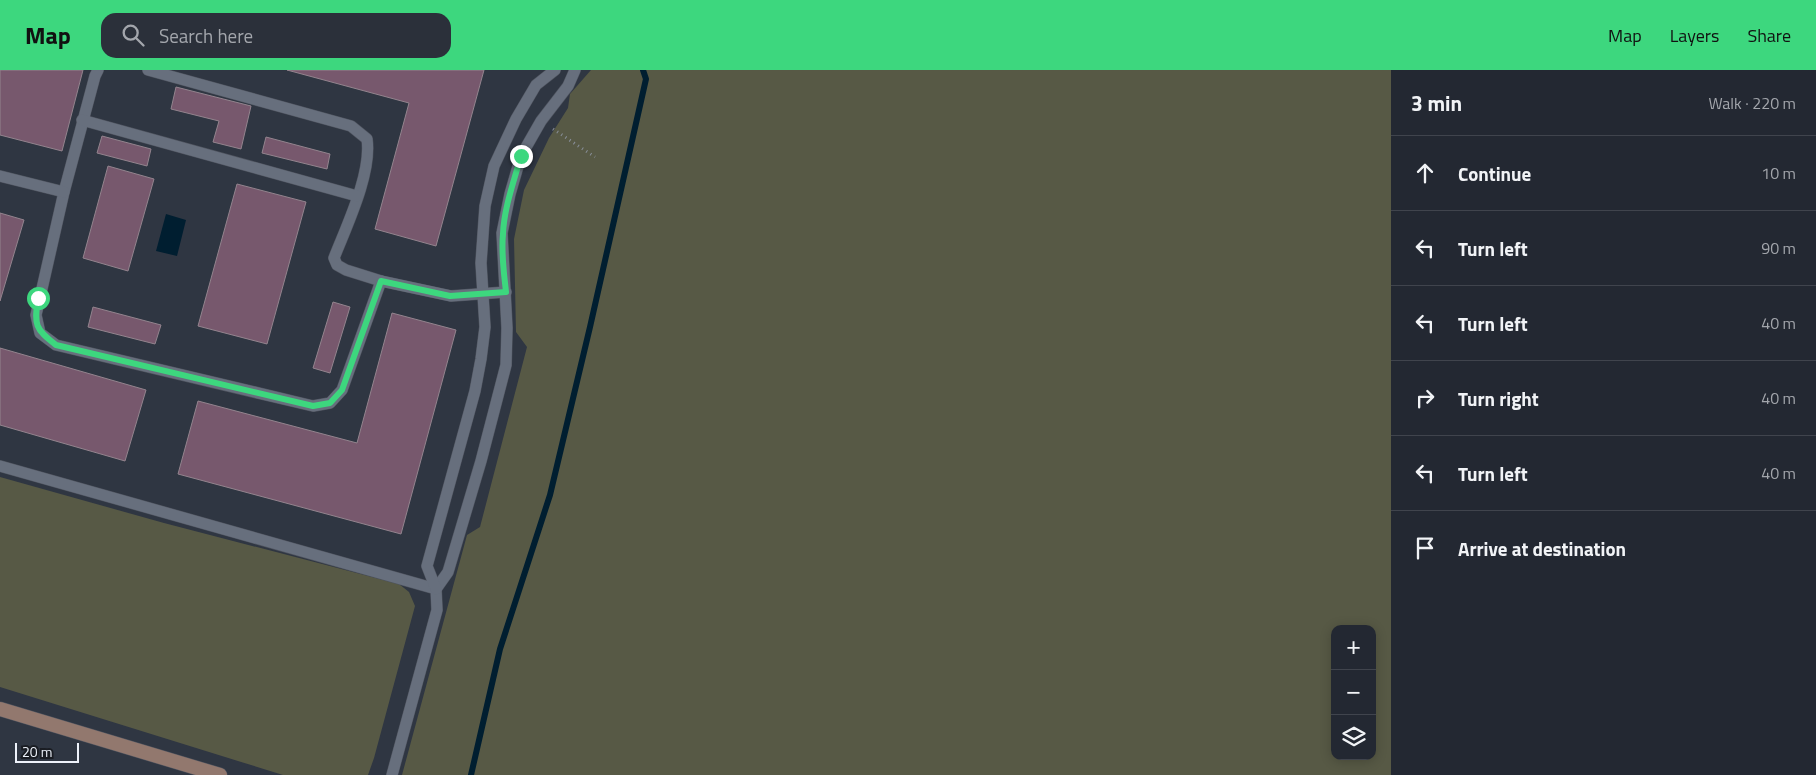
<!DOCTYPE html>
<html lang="en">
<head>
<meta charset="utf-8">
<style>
	:root { --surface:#232832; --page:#2b303a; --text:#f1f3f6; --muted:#a3a6ac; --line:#40444d; --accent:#3dd77e }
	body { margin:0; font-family:"Titillium Web",sans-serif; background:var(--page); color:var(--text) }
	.controls { position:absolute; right:15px; bottom:15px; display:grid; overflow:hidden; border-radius:10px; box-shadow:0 2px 12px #0003 }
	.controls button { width:45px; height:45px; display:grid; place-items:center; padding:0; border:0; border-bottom:1px solid var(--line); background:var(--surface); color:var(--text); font:25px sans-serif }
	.scale { position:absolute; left:15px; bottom:12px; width:64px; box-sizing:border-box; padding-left:5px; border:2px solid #edf2fa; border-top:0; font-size:14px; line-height:18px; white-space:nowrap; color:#edf2fa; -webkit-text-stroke:4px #1a1d23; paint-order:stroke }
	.stop { position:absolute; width:15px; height:15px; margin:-11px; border:4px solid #3dd77e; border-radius:50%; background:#fff }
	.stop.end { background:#3dd77e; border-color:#fff; box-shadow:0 1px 5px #0008 }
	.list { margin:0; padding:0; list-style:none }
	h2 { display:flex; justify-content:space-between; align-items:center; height:65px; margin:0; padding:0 20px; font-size:21px }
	h2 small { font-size:16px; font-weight:400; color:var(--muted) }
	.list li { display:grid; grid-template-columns:32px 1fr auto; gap:15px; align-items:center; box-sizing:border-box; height:75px; padding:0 20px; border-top:1px solid var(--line) }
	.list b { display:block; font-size:19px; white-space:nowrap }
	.list em { font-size:16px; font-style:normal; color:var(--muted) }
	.icon { flex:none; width:28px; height:28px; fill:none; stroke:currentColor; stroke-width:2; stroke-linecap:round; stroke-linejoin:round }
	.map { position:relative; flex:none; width:1391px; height:705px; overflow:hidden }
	header { display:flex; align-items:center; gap:30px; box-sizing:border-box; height:70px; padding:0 25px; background:var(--accent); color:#111 }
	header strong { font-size:24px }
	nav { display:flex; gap:28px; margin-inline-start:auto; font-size:18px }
	.search { width:350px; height:45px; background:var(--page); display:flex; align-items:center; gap:12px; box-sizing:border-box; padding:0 18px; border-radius:15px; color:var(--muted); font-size:19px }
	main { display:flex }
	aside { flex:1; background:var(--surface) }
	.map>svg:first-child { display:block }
	.green { fill:#575945; fill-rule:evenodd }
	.water { fill:#001e30 }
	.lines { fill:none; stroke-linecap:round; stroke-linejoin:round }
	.stream { stroke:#001e30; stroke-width:6 }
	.building { fill:#77586d; stroke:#93848e }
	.service-casing { stroke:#4f545f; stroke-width:12 }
	.secondary-casing { stroke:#4f545f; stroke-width:15 }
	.path { stroke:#898f99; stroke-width:3; stroke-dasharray:1 4; stroke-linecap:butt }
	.service { stroke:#676f7d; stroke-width:11 }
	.secondary { stroke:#92786e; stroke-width:14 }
	.route { stroke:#3dd77e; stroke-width:6 }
</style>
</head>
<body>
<header>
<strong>Map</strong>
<div class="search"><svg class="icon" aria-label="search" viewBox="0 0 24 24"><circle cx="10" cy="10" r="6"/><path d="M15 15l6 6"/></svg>Search here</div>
<nav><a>Map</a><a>Layers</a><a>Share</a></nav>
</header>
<main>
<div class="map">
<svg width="1391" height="705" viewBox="0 0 1391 705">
	<rect width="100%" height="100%" fill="#2f3642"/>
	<g class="green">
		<path d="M591 0H1391V705H402L467 465 480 457 527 277 516 262 514 169 524 120 549 68 568 38 570 24ZM1335 559H1372V686H1335Z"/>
		<path d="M0 407 164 453 399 514 409 522 415 536 374 688 368 705H283L0 617Z"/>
	</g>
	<path class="water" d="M166 144 186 150 177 186 156 181Z"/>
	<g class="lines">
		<path class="stream" d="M471 705 500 579 550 425 590 257 646 9 643 0"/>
	</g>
	<g class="building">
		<path d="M0 0H83L62 81 0 65Z"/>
		<path d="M287 0H484L436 176 375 159 409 33Z"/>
		<path d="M176 17 251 36 241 79 213 72 219 51 171 39Z"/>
		<path d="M102 66 151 79 147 96 97 83Z"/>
		<path d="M266 67 330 84 327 99 262 83Z"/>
		<path d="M108 96 154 109 128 201 83 188Z"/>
		<path d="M237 114 306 132 267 274 198 256Z"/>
		<path d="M0 143 24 150 0 231Z"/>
		<path d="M333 232 350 237 330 303 313 298Z"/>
		<path d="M93 237 161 255 155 274 88 257Z"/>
		<path d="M392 243 456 260 401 464 178 404 198 331 357 373Z"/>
		<path d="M0 278 146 320 125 391 0 355Z"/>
	</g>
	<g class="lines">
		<defs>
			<g id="service">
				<path d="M98 0 95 6 64 122 36 245 40 263 56 275 313 336 330 333 342 320 381 211"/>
				<path d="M148 0 351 56 367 69C372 103 347 155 334 188L337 195 346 200 381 211 451 226 506 222"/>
				<path d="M82 50 357 126"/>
				<path d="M0 106 64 122"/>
				<path d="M0 396 436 519 437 540 392 705"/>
				<path d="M436 519 448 502 481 391 506 295 507 258 502 163 510 124 521 86 541 51 568 16 575 0"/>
				<path d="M436 519 427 496 475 321 481 289 485 257 481 193 485 136 494 96 516 49 536 15 555 0"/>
			</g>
			<path id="secondary" d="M0 639 220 705"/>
		</defs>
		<use href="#service" class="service-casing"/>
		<use href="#secondary" class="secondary-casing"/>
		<path class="path" d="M553 59 595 87"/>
		<use href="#service" class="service"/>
		<use href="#secondary" class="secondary"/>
	</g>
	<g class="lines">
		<path class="route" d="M38 228C34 255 35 259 56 275L313 336 330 333 342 320 381 211 450 226 506 222C504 203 501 184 503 164 504 138 514 111 521 86"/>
	</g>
</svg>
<div class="controls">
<button>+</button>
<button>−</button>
<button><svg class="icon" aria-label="layers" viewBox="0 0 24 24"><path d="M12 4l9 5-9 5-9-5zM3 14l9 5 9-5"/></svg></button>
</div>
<div class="scale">20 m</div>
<div class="stop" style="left:38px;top:228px"></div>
<div class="stop end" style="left:521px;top:86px"></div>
</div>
<aside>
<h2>3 min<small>Walk · 220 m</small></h2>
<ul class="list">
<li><svg class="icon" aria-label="ahead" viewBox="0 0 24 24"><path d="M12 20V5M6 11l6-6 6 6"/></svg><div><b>Continue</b></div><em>10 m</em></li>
<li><svg class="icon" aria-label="left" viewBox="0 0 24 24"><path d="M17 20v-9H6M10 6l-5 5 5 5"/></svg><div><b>Turn left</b></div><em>90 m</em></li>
<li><svg class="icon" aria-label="left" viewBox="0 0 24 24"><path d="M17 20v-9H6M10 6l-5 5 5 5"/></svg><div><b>Turn left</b></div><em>40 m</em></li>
<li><svg class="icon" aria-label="right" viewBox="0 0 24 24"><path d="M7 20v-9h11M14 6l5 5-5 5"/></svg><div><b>Turn right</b></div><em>40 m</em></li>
<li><svg class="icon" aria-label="left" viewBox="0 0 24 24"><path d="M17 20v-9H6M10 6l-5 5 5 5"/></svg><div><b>Turn left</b></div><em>40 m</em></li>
<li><svg class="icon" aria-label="arrive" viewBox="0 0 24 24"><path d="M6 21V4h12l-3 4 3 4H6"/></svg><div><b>Arrive at destination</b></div></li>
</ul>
</aside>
</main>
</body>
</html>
